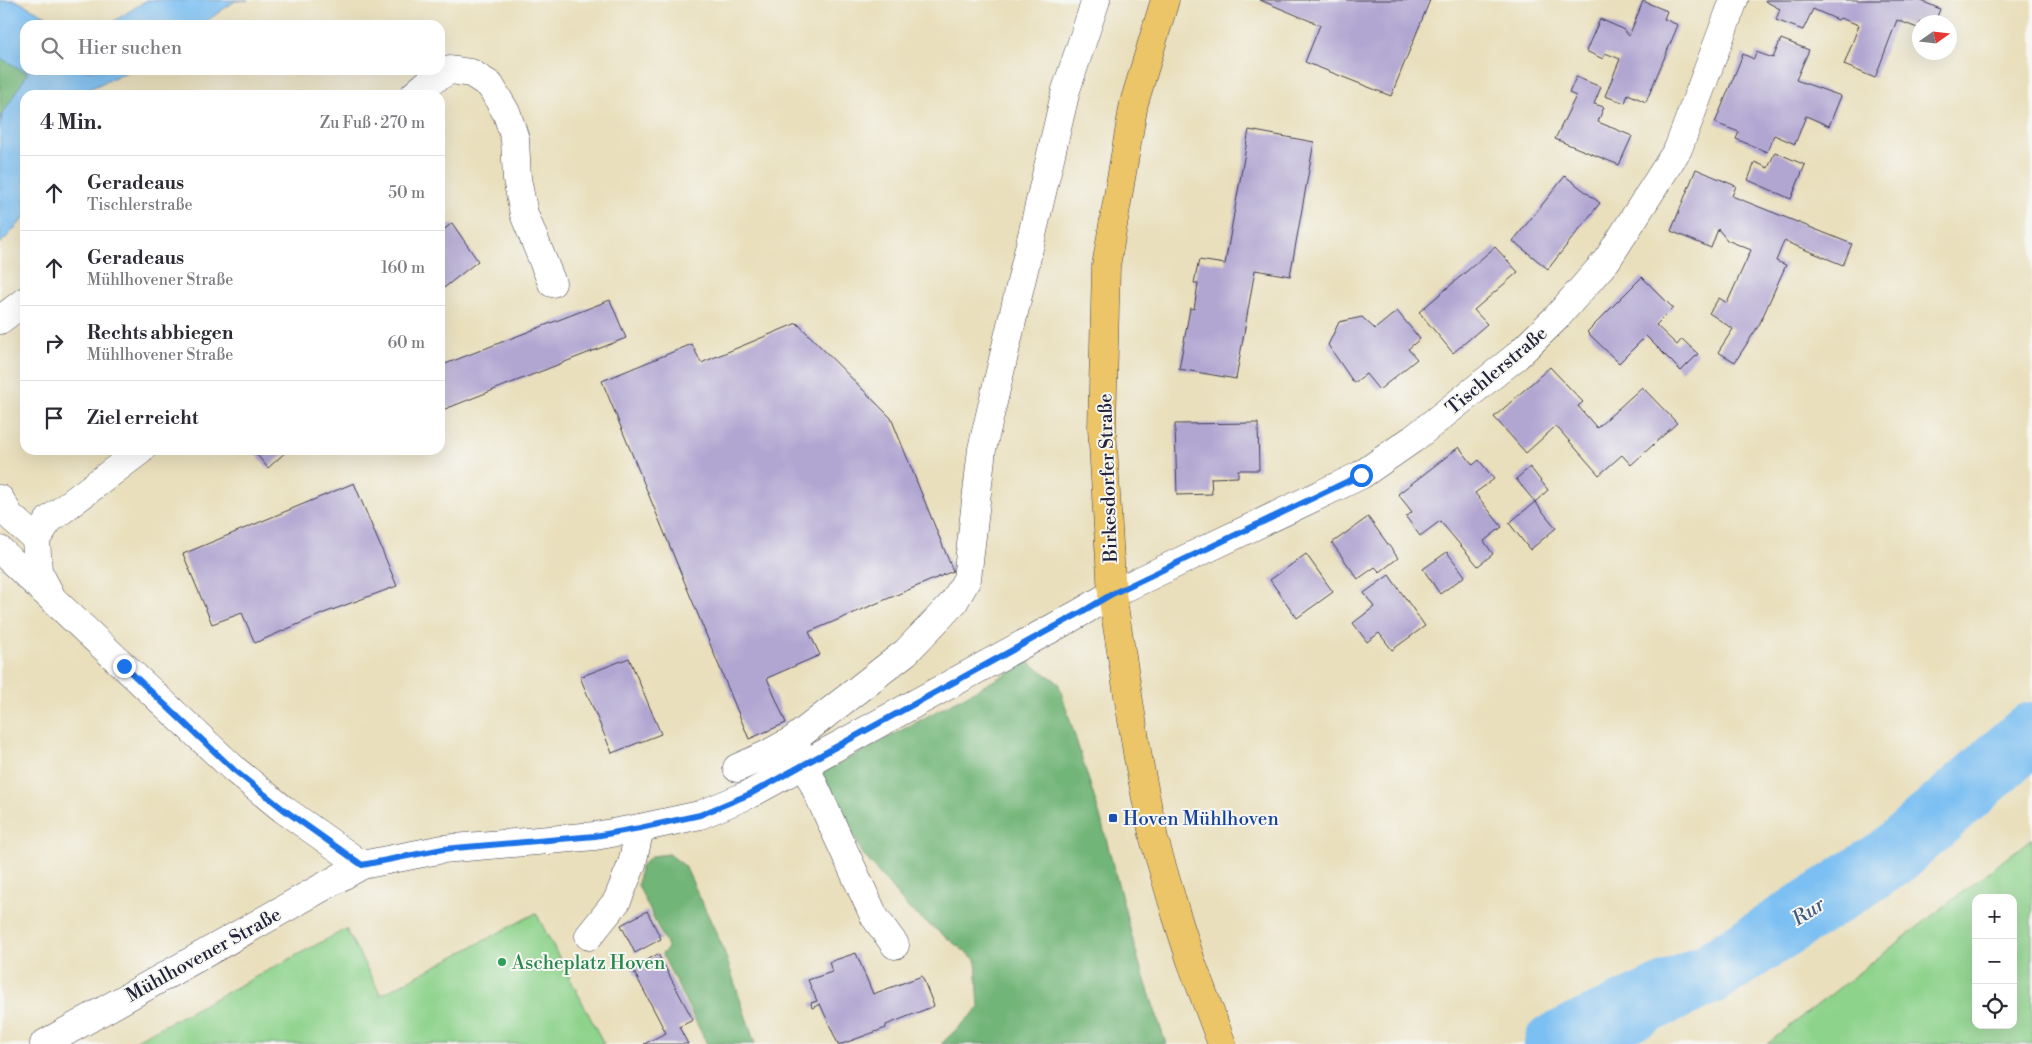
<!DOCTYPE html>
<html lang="de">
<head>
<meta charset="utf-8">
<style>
	:root { --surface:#fff; --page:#f7f7f7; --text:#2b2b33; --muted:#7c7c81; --line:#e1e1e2 }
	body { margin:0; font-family:"Libre Bodoni",serif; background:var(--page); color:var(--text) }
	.controls { position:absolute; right:15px; bottom:15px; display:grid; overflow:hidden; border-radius:10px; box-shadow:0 5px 20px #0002 }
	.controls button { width:45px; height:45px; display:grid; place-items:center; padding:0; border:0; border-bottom:1px solid var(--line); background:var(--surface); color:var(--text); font:25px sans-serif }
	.compass { position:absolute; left:1912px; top:15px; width:45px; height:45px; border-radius:50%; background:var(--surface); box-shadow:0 5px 20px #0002; rotate:76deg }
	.stop { position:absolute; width:15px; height:15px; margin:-11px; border:4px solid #1a73e8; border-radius:50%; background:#fff }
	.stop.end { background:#1a73e8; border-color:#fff; box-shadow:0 1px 5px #0008 }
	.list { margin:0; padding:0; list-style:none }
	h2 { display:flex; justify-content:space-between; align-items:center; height:65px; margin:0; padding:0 20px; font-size:21px }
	h2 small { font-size:16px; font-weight:400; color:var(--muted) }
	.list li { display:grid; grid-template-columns:32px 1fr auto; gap:15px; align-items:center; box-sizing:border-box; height:75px; padding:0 20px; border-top:1px solid var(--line) }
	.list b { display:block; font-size:19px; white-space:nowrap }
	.list p { margin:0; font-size:16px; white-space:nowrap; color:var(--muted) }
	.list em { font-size:16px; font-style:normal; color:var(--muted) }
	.icon { flex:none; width:28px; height:28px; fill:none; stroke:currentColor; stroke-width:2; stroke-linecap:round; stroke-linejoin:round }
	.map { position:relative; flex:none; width:2032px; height:1044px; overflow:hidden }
	.search { position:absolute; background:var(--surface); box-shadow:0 5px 20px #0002; left:20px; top:20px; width:425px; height:55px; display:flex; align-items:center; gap:12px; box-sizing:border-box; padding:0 18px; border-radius:15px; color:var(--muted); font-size:19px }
	.panel { position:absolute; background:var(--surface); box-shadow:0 5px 20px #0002; left:20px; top:90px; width:425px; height:365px; border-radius:15px }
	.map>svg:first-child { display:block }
	.green { fill:#8ed38c; stroke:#587a64; fill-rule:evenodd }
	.forest { fill:#72b578; stroke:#4a6c5a }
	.water { fill:#7bbff2; stroke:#4e7096 }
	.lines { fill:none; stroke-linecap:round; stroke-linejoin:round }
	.river { stroke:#7bbff2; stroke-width:62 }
	.building { fill:#b1a6d1 }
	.minor-casing { stroke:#403e4e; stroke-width:29 }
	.major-casing { stroke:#403e4e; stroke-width:29 }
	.minor { stroke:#fff; stroke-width:28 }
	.major { stroke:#edc569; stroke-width:28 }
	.route { stroke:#1a73e8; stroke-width:6 }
	.transit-dot { fill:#1a4fb4; stroke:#f6f6f2; stroke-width:2 }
	.leisure-dot { fill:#2e9e5b; stroke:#f6f6f2; stroke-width:2 }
	.labels { text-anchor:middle; stroke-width:4; stroke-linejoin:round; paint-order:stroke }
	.street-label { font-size:19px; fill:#22223b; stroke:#f6f6f2 }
	.transit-label { font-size:19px; fill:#164399; stroke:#f6f6f2; text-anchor:start }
	.leisure-label { font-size:19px; fill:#27864d; stroke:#f6f6f2; text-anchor:start }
	.water-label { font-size:20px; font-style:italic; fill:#41597b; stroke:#f6f6f2 }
</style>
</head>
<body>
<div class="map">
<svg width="2032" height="1044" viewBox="0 0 2032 1044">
	<rect width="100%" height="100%" fill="#f6f6f2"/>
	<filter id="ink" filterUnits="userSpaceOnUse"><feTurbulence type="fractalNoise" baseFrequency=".02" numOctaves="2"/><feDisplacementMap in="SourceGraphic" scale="10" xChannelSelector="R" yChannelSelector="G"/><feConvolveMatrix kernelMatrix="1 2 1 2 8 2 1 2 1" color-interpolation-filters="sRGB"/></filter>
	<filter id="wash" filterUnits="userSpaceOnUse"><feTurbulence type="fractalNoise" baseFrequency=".0096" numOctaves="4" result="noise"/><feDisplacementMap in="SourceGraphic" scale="20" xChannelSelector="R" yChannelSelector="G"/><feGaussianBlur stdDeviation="1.12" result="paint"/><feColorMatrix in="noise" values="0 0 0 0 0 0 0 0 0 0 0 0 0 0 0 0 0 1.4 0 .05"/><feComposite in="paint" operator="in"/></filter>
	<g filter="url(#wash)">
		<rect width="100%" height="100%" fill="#e9dfbc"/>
		<g class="green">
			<path d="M2032 838V1044H1767ZM1976 898H2013V1025H1976Z"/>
			<path d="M536 913 604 1044H129L346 929 381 995Z"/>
		</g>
		<g class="forest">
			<path d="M0 58 28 73 2 115 0 126Z"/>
			<path d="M1028 662 1058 682 1100 816 1138 959 1166 1044H941L979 1008 976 960 909 909 863 854 822 773Z"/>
			<path d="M669 854 685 866 722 945 755 1044H707L662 954 668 948 638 885 640 867 652 856Z"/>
		</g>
		<g class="water">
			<path d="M0 0H15L64 25H25V70H131L76 95H25V217L0 244V126L2 115 28 73 0 58Z"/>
			<path d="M147 0H248L235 1 201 25H108Z"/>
		</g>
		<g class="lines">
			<path class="river" d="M1555 1044 1711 973 1890 858 2032 733"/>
		</g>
		<g id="blocks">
			<g class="building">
				<path d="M1260 0H1430L1391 96 1305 62 1320 25Z"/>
				<path d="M1766 0H1919L1940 9 1935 22H1920V29L1897 20 1875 78 1844 65 1859 25 1840 18 1838 20 1813 9 1803 30 1776 20 1780 9 1765 1Z"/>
				<path d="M1643 1 1667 11 1664 19 1678 25 1646 102 1628 94 1625 103 1605 96 1620 59 1605 53 1603 59 1586 51 1600 19 1623 29 1629 36Z"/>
				<path d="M1781 39 1809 50 1796 80 1841 96 1829 126 1806 116 1795 144 1774 135 1767 152 1736 139 1739 132 1715 123 1743 54 1754 59 1756 52 1773 58Z"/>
				<path d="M1576 77 1601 87 1594 104 1604 107 1598 122 1632 136 1619 165 1555 139 1576 96 1569 93Z"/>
				<path d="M1249 130 1314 142 1290 276 1255 270 1236 379 1179 369 1189 314 1190 308 1194 309 1198 284 1194 283 1199 260 1225 264Z"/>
				<path d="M1775 152 1805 165 1791 199 1748 180 1755 162 1768 168Z"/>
				<path d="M1696 169 1736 186 1732 196 1852 244 1843 265 1784 241 1776 261 1786 265 1759 325 1735 362 1718 352 1733 329 1709 313 1719 298 1727 303 1751 250 1727 240 1718 229 1711 248 1671 231Z"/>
				<path d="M1565 176 1600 203 1548 269 1513 241Z"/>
				<path d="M452 223 478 261 440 291V233Z"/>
				<path d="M1495 247 1518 272 1474 310 1487 324 1453 353 1419 312Z"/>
				<path d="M1642 277 1673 308 1656 325 1677 345 1682 339 1698 354 1681 371 1646 336 1619 363 1587 332Z"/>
				<path d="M610 300 626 338 440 411V366Z"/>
				<path d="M1397 311 1420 339 1408 349 1417 359 1379 390 1366 374 1354 383 1328 345 1339 322 1362 317 1375 329Z"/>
				<path d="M797 323 891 418 953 571 809 632 820 655 767 678 786 723 749 739 602 381 692 344 701 363Z"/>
				<path d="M1550 367 1583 402 1578 406 1597 428 1642 387 1677 423 1631 465 1622 455 1599 475 1556 426 1526 453 1494 417Z"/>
				<path d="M1258 423 1259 470H1238V477L1211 478 1212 494 1177 495 1175 424Z"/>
				<path d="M1459 447 1473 465 1479 460 1494 479 1475 493 1502 527 1484 541 1493 554 1478 566 1440 521 1420 536 1406 517 1412 512 1398 494Z"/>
				<path d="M253 450H288L268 468Z"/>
				<path d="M1530 467 1548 490 1535 502 1516 479Z"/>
				<path d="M354 483 397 586 324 613 255 643 242 613 212 624 183 554Z"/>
				<path d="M1535 502 1556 528 1530 550 1509 523Z"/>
				<path d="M1368 517 1398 558 1380 572 1375 567 1358 579 1332 543Z"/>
				<path d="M1447 552 1465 576 1440 594 1423 569Z"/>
				<path d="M1306 554 1333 592 1297 618 1270 580Z"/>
				<path d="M1389 575 1425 626 1392 650 1379 633 1367 642 1353 623 1374 607 1364 593Z"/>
				<path d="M629 658 661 734 612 753 580 677Z"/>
				<path d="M647 911 661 939 635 953 621 925Z"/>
				<path d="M856 953 873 994 922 976 934 1006 886 1025V1028L842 1044H838L820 1004 812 1008 811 1003 817 1001 808 980 832 972 829 962Z"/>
				<path d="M658 954 693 1020 679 1027 688 1044H644L666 1033 632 968Z"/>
			</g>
		</g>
	</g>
	<g filter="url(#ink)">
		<use href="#blocks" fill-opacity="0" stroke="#403e4e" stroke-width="1"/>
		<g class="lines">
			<defs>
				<g id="minor">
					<path d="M414 95 429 82 450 70 471 73 490 85 507 114 515 139 517 179 524 214 552 283"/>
					<path d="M0 320 25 301"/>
					<path d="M0 499 10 516 36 539"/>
					<path d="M0 550 235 770 283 809 362 865 443 849 595 836 640 828 700 815 750 794 1080 613 1112 594 1361 475 1413 439 1517 356 1557 317 1607 260 1678 149 1734 0"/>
					<path d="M50 594 38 571 36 539 49 520 141 450"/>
					<path d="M797 748 874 916 895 945"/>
					<path d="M737 768 766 755 793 740 906 652 954 602 967 579 982 449 1066 90 1096 0"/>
					<path d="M589 936 617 901 632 864 640 828"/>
					<path d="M44 1044 362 865"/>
				</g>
				<path id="major" d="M1165 0 1134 103 1106 266 1102 428 1112 594 1138 758 1154 839 1176 914 1191 961 1222 1044"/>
			</defs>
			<use href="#minor" class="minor-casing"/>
			<use href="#major" class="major-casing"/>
			<use href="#minor" class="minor"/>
			<use href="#major" class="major"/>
		</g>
	</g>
	<g class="lines" filter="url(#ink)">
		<path class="route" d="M124 666 234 770 283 809 362 865 443 849 595 836 640 828 700 815 750 794 1080 613 1112 594 1361 475"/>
	</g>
	<rect class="transit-dot" x="1108" y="813" width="10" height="10" rx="2.5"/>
	<circle class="leisure-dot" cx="502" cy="962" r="5"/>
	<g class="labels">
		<g class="street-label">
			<text transform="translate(1496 370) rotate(-40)" y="7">Tischlerstraße</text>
			<text transform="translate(1107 478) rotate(-92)" y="7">Birkesdorfer Straße</text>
			<text transform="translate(203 954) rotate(-29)" y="7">Mühlhovener Straße</text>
		</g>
		<g class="transit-label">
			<text x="1123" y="825">Hoven Mühlhoven</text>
		</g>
		<g class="leisure-label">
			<text x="512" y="969">Ascheplatz Hoven</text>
		</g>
		<g class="water-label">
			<text transform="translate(1808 911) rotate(-33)" y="7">Rur</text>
		</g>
	</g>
</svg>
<div class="controls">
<button>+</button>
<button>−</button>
<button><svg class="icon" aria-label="locate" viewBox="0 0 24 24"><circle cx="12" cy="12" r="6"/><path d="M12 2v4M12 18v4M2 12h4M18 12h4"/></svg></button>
</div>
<svg class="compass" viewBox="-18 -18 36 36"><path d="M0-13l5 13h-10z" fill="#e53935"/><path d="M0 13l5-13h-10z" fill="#7c7c81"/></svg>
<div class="stop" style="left:1361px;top:475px"></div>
<div class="stop end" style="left:124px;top:666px"></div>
<div class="search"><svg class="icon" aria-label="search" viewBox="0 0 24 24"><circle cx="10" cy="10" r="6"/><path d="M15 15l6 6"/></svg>Hier suchen</div>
<section class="panel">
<h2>4 Min.<small>Zu Fuß · 270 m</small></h2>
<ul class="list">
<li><svg class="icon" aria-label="ahead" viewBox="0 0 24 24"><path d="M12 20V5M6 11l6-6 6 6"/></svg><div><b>Geradeaus</b><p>Tischlerstraße</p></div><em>50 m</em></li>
<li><svg class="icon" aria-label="ahead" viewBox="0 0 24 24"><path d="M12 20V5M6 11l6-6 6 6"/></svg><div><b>Geradeaus</b><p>Mühlhovener Straße</p></div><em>160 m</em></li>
<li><svg class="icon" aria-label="right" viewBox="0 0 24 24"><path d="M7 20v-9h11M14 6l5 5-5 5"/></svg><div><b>Rechts abbiegen</b><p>Mühlhovener Straße</p></div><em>60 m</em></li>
<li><svg class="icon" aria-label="arrive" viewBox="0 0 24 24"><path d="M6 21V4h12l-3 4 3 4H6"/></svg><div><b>Ziel erreicht</b></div></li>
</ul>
</section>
</div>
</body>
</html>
